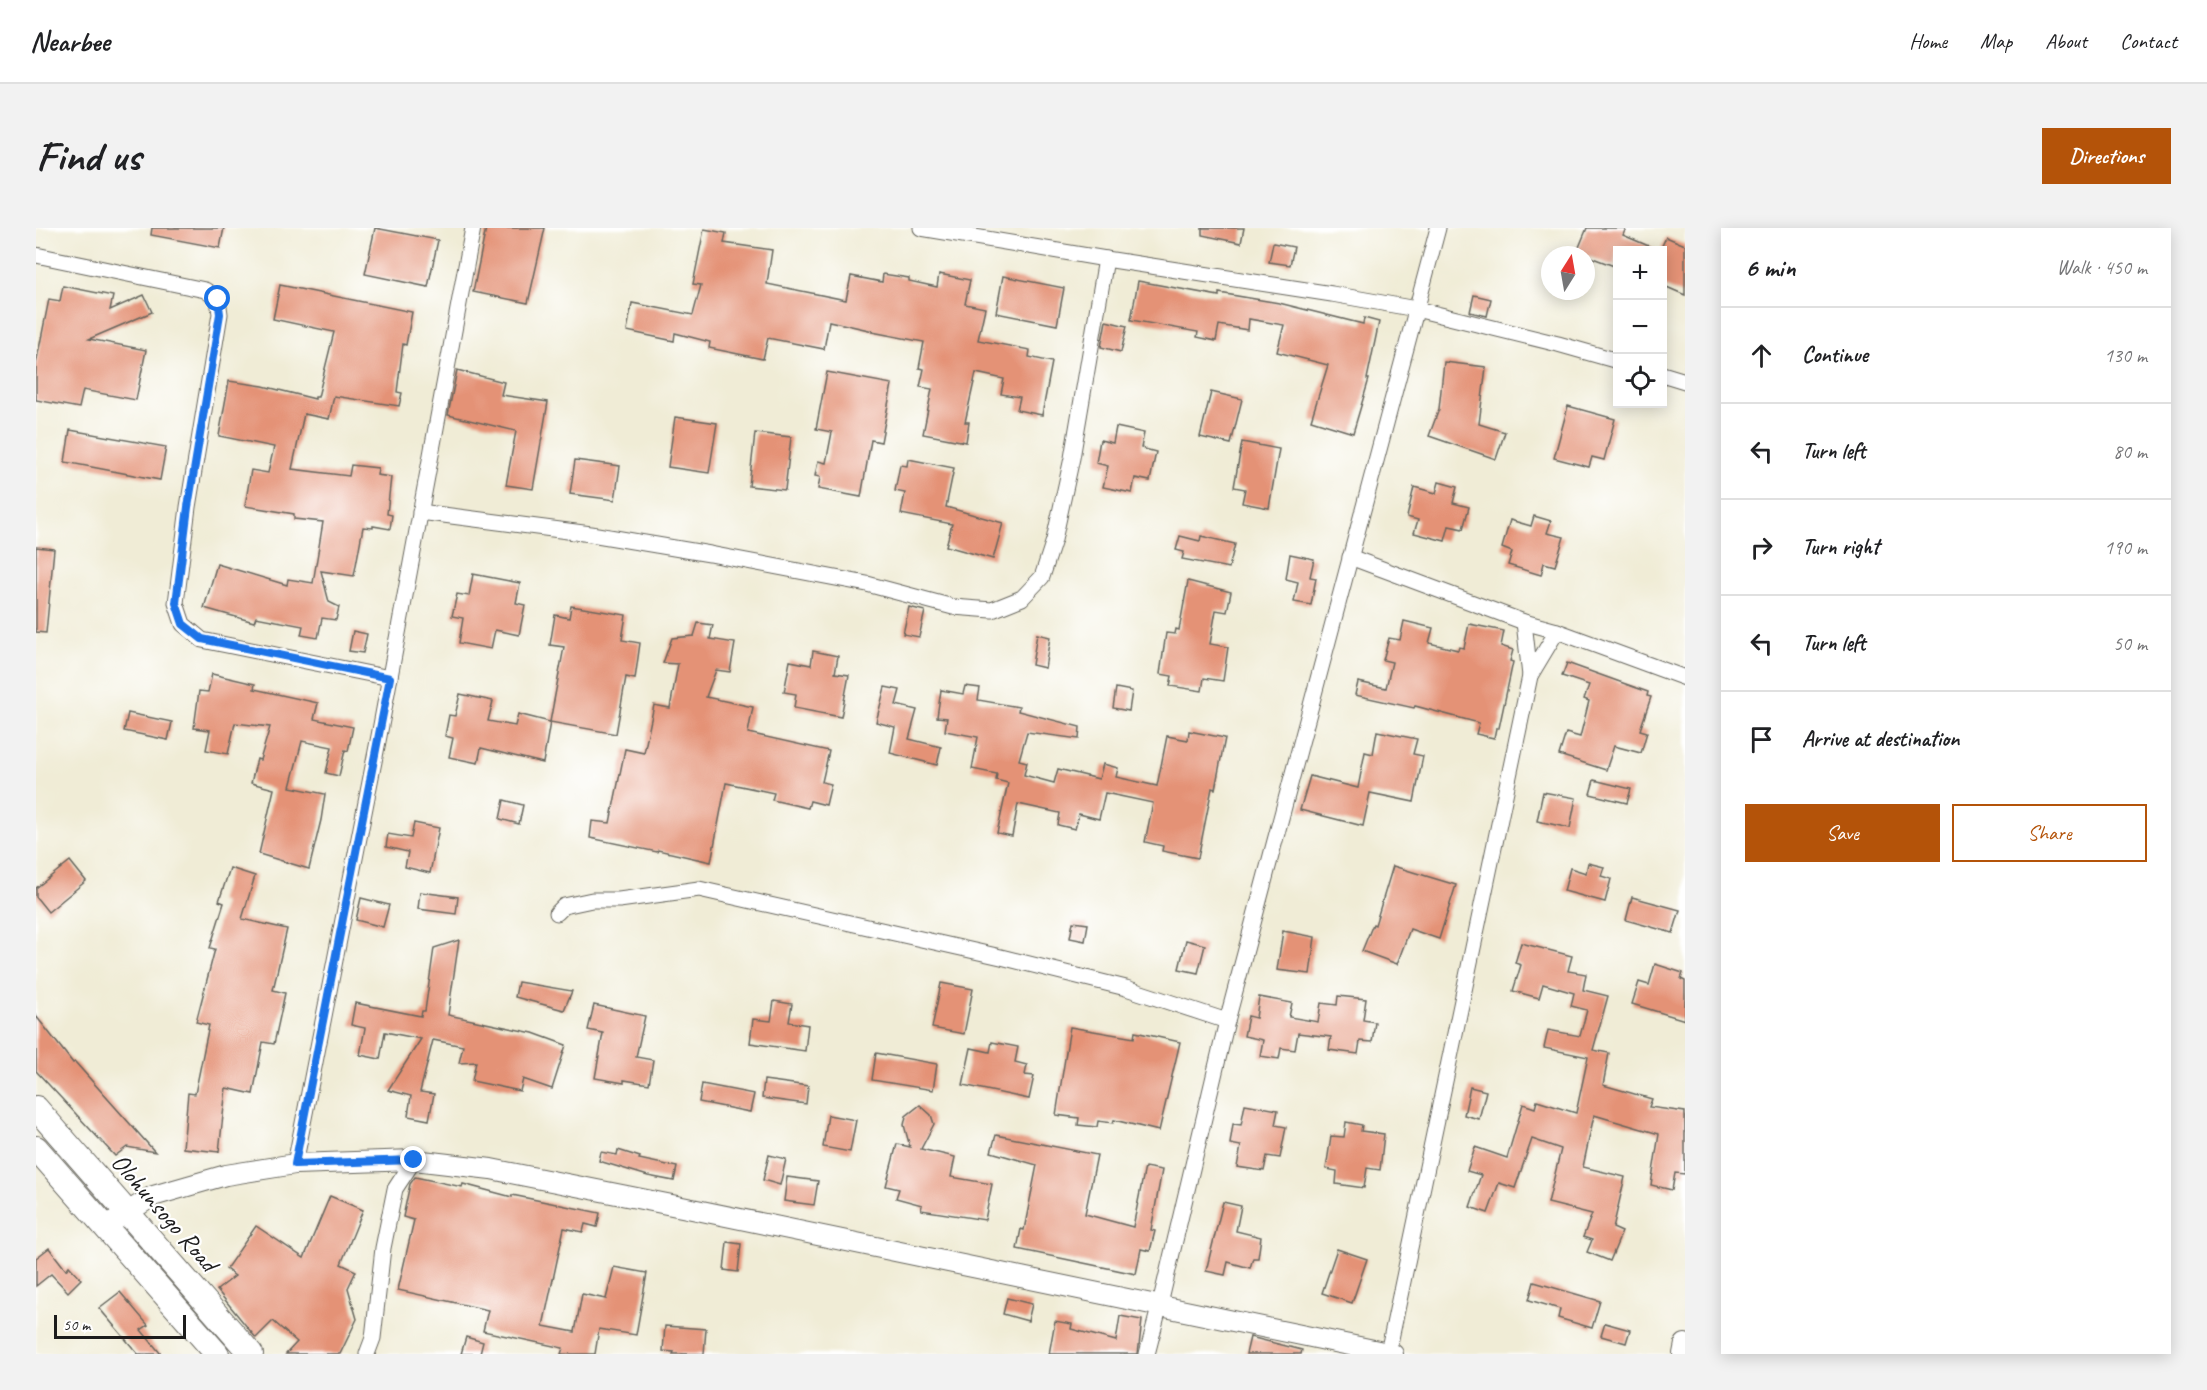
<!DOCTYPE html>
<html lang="en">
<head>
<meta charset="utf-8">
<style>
	:root { --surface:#fff; --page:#f2f2f2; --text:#202124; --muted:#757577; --line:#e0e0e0; --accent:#b45309 }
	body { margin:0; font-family:Caveat,sans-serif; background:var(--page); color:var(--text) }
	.controls { position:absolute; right:18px; top:18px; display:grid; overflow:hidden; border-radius:0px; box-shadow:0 3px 15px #0003 }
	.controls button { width:54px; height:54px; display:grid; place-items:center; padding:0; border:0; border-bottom:2px solid var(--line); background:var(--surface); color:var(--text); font:30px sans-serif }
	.compass { position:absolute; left:1505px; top:18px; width:54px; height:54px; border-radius:50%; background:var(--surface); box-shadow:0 3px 15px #0003; rotate:11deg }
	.scale { position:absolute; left:18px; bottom:15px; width:132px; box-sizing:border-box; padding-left:6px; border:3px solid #1c1c1c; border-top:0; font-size:16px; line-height:21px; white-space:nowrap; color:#1c1c1c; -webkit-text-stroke:4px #fff; paint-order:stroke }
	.stop { position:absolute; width:18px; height:18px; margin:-14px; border:4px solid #1a73e8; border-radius:50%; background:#fff }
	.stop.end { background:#1a73e8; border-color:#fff; box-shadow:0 2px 6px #0008 }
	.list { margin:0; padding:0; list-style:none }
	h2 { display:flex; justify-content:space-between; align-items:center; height:78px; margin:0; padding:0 24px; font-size:26px }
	h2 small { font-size:20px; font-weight:400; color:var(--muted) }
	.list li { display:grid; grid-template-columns:39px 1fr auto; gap:18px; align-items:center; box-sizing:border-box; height:96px; padding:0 24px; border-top:2px solid var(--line) }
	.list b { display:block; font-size:22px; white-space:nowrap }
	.list em { font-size:20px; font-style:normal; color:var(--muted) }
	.actions { display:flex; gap:12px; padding:18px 24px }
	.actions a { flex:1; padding:14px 0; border:2px solid var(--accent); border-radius:0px; text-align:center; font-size:21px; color:var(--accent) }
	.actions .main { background:var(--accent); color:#fff }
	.icon { flex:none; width:33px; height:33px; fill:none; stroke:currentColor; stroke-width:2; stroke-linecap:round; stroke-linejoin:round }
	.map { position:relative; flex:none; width:1649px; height:1126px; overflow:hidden; border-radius:0px }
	header { display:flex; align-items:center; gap:36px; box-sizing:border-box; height:84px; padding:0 30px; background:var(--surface); border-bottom:2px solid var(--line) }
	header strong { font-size:28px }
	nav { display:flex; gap:33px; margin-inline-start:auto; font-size:21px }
	.intro { display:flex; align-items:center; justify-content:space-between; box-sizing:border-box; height:144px; padding:0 36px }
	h1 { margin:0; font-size:42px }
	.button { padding:15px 27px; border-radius:0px; background:var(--accent); color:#fff; font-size:21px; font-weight:700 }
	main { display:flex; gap:36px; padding:0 36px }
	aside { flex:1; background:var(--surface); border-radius:0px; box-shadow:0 3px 15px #0003 }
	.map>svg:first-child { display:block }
	.building { fill:#e49276 }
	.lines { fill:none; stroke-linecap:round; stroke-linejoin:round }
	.minor-casing { stroke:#66655d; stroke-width:17 }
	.tertiary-casing { stroke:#66655d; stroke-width:22 }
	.primary-casing { stroke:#66655d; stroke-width:26 }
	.minor { stroke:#fff; stroke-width:15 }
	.tertiary { stroke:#fff; stroke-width:20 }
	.primary { stroke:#fff; stroke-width:24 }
	.route { stroke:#1a73e8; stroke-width:8 }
	.labels { text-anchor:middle; stroke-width:4.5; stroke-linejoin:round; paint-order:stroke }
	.street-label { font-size:26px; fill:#1c1c1c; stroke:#fff }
</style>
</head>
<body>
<header>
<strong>Nearbee</strong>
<nav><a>Home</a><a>Map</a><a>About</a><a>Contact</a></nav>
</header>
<div class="intro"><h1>Find us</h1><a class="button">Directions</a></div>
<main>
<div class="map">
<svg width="1649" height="1126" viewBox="0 0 1649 1126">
	<rect width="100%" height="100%" fill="#fff"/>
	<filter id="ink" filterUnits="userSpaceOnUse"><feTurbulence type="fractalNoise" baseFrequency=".0167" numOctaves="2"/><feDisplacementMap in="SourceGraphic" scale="12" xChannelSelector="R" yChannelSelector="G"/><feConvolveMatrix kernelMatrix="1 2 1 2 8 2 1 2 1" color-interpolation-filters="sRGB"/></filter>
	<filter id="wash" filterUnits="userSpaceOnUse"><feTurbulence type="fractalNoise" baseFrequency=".008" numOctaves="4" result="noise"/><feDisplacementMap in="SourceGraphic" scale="24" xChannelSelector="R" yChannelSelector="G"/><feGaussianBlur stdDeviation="1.35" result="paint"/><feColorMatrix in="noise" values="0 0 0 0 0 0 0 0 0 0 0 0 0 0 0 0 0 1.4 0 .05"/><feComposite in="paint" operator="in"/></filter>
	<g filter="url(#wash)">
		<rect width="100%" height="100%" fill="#f0ecd6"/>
		<g id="blocks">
			<g class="building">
				<path d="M116 0H188L184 20 115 7Z"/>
				<path d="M339 0 402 12 392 59 329 46Z"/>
				<path d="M450 0H509L492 75 437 64Z"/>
				<path d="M1166 0H1208L1205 15 1166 7Z"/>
				<path d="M1551 0H1590L1587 7 1622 22H1581L1578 38 1541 24Z"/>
				<path d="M668 1 690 5 688 15 736 22 731 56 810 72 815 48 846 54 847 46 873 50V53L901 59 903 46 934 52 929 76 949 80 942 112 994 122 993 129 1016 134 1006 187 981 182 984 169 965 166 968 151 940 145 929 194H933L930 214 887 206 896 161 884 159 888 141 883 140 888 114 836 104 837 103 793 93 788 121 732 110 727 131 673 120 674 114 639 105 638 113 591 103 596 75 657 87 665 57 657 56Z"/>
				<path d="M1630 9 1649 17V67L1626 57V18Z"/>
				<path d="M1237 15 1258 19 1254 37 1233 34Z"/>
				<path d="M967 48 1028 60 1021 97 960 85Z"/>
				<path d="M1102 53 1183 68V65L1243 75 1327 96 1328 90 1343 94 1331 151H1333L1317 205 1275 192 1292 137 1241 124 1248 97 1213 91 1212 102 1183 97 1180 113 1161 109 1162 104 1095 92Z"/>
				<path d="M244 57 376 84 370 117 367 116 361 164 366 165 363 178 298 168 293 191 268 186 256 241 313 248 315 237 342 240 341 247 355 249 351 286 356 287 354 301 337 298V300L327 299 318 348 285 343 293 374 303 379 300 392 286 390 282 410 265 407 267 398 220 389 218 394 168 380 181 336 251 357 252 351 277 355 287 294 258 291V286L209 278 215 242 232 245 238 219 183 208 193 153 227 158 279 171V169H282L298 104 237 91Z"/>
				<path d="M27 58 77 68 74 82 108 67 116 84 53 111 110 122 100 172 47 162 43 180 0 172V136L13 71 24 73Z"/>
				<path d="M1438 67 1455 71 1451 88 1434 84Z"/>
				<path d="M1070 93 1091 98 1085 124 1065 119Z"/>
				<path d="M1408 134 1450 139 1443 196 1469 204 1460 231 1393 208 1403 181Z"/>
				<path d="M421 142 468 154 465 167 512 174 497 261 470 257 480 203 412 187Z"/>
				<path d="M791 144 856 156 845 214 835 212 825 269 782 261 784 249 779 248 782 233 790 235 796 204 780 201Z"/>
				<path d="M1175 164 1206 171 1195 216 1164 209Z"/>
				<path d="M1532 178 1579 191 1568 232 1556 229 1553 239 1518 230Z"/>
				<path d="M639 189 681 195 673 245 632 239Z"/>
				<path d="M1080 199 1108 205 1105 220 1120 224 1114 253 1099 250 1096 265 1067 259 1072 238 1060 235 1064 212 1077 215Z"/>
				<path d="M34 202 130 219 124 252 29 234Z"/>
				<path d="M719 205 755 209 749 262 713 258Z"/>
				<path d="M1206 214 1243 221 1233 280 1206 275 1209 261 1198 259Z"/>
				<path d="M872 231 918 240 910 279 967 295 957 331 910 318 916 296 865 286 869 265 859 263 864 237 871 238Z"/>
				<path d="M539 232 584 238 579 272 534 266Z"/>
				<path d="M1403 254 1421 259 1417 275 1433 279 1427 301 1413 298 1409 313 1378 305 1382 292 1371 289 1378 259 1400 265Z"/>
				<path d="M1498 288 1515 293 1511 305 1528 309 1519 338 1508 335 1505 347 1472 337 1476 324 1466 320 1474 292 1495 298Z"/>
				<path d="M1144 308 1164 313 1165 308 1199 316 1193 340 1146 331 1148 324 1140 322Z"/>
				<path d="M0 319 18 321 10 405 0 404Z"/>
				<path d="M1254 326 1278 331 1274 349 1280 350 1275 377 1258 374 1262 354 1250 351Z"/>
				<path d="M437 346 484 355 480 375 489 377 483 407 459 402 455 421 423 415 427 390 416 388 421 366 433 368Z"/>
				<path d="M1152 353 1195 364 1191 384 1180 382 1174 416 1192 419 1187 453 1168 450 1166 463 1134 458 1136 448 1124 446 1130 405 1139 406 1140 401 1143 402Z"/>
				<path d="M535 378 590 387 586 412 604 415 599 451 590 449 580 506 514 494 528 419 514 417 519 387 533 390Z"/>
				<path d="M873 379 889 383 883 409 867 406Z"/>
				<path d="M1368 393 1397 400 1393 415 1422 422 1423 419 1428 420 1433 396 1468 403 1465 418 1477 422 1474 433 1477 434 1463 500H1460L1458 510 1440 506 1443 495 1379 478 1378 480 1319 467 1322 454 1350 460 1356 434 1347 432 1353 410 1364 412Z"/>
				<path d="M662 395 677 397 674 411 699 415 694 444 680 442 670 469 717 479 712 505 793 523 786 554 795 556 790 577 774 573 772 580 736 572 738 565 690 555 675 634 622 622 621 624 554 610 556 593 574 595 589 521 608 525 618 477 634 480 642 436 627 435 636 410 658 408Z"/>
				<path d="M317 403 331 406 327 425 313 423Z"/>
				<path d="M1001 406 1014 409 1009 440 996 437Z"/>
				<path d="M777 423 802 428 799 445 813 447 805 489 758 480 760 466 748 464 754 433 775 437Z"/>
				<path d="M1531 435 1612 464 1611 468 1615 469 1604 502 1611 504 1605 525 1578 518 1570 542 1523 527 1530 505 1544 509 1553 473 1548 471 1553 457 1526 448Z"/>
				<path d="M176 446 219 456 218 461 282 475 278 491 317 499 312 523 309 522 303 548 290 545 296 519 266 513 254 559 289 566 285 592 273 641 223 626 238 561 215 555 221 531 224 532 234 499 199 495 192 526 170 522 174 502 158 500 163 463 172 464Z"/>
				<path d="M929 458 944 460 942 472 983 479 982 483 1044 499 1043 511 991 504 983 532 991 534 988 547 1018 555 1022 541 1063 551 1067 536 1082 540 1080 549 1121 558 1131 508 1152 512 1153 503 1189 510 1179 561 1176 560 1162 630 1126 623 1127 618 1109 614 1117 575 1069 565 1063 591 1043 586 1039 601 1022 597 1024 585 982 576 976 608 961 605 972 555 960 552 961 546 936 541 942 509 909 503 911 490 901 489 905 462 927 466Z"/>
				<path d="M849 459 864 462 860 477 881 482 873 511 905 519 901 537 854 525 859 499 840 494Z"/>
				<path d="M1080 460 1096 463 1093 483 1077 480Z"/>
				<path d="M424 466 457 473 452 493 479 498 482 486 514 494 507 535 445 520 442 535 413 529 417 510 409 508 413 487 419 488Z"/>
				<path d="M92 485 136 494 132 512 88 503Z"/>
				<path d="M1341 503 1381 511 1377 526 1387 528 1378 574 1334 565 1327 598 1264 582 1274 548 1322 560 1329 524 1337 526Z"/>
				<path d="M1558 552 1595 561 1591 575 1554 566Z"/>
				<path d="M1507 564 1540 570 1534 600 1501 593Z"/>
				<path d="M468 572 487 577 483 596 464 591Z"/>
				<path d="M378 595 403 600 394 645 369 639 372 624 350 619 352 606 375 610Z"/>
				<path d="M34 633 50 653 12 684 0 669V660Z"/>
				<path d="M1552 635 1568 639 1565 648 1575 651 1569 674 1528 663 1534 640 1550 645Z"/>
				<path d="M1357 638 1420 657 1403 711 1374 701 1361 736 1326 723 1337 696 1339 697Z"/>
				<path d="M194 640 219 648 206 691 251 701 237 762 249 765 238 816 227 814 217 866 190 860 183 924 147 920 152 865 159 866 173 797 160 794 179 721 174 720 188 675 183 673Z"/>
				<path d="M384 664 422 669 420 686 382 681Z"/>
				<path d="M1596 669 1644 682 1637 705 1590 692Z"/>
				<path d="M325 670 353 677 347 699 320 692Z"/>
				<path d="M1037 694 1052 696 1049 713 1034 710Z"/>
				<path d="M1247 703 1279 709 1274 746 1241 742Z"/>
				<path d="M423 712 412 787 497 805 530 817 516 861 487 851 484 863 436 853 440 834 423 835 427 818 397 812 384 864 398 866 393 892 372 888 375 868 352 862 385 811 349 804 344 831 324 827 329 800 315 797 319 775 385 788 386 783H389L398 720Z"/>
				<path d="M1150 712 1169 717 1162 745 1143 741Z"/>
				<path d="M1485 715 1536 728 1532 743 1550 746 1547 762 1572 768 1557 822 1573 825 1567 857 1616 871 1613 879 1649 884V946L1639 945 1636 962 1615 957 1623 906 1558 887 1547 939 1589 949 1577 1000 1586 1004 1574 1033 1551 1024 1556 1012 1547 1009 1556 986 1512 975 1525 921 1496 911 1479 960 1463 955 1452 985 1434 979 1445 947 1431 943 1439 919 1471 930 1487 876 1499 880 1501 873 1540 885 1552 829 1508 820 1512 802 1544 808 1551 782 1535 778 1538 765 1507 756 1503 770 1477 763 1485 737 1479 735Z"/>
				<path d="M1619 736 1647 745 1645 751 1649 753V792L1596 776 1603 754 1613 757Z"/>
				<path d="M482 754 536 763 528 782 479 769Z"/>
				<path d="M905 755 937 761 928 806 896 800Z"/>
				<path d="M1302 768 1330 771 1327 792 1339 794 1336 814 1324 813 1322 826 1293 822 1295 809 1262 805 1259 822 1245 820 1243 831 1224 828 1227 812 1208 808 1212 788 1220 790 1223 769 1256 775 1253 789 1282 794 1285 775 1301 777Z"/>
				<path d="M738 773 756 776 753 794 772 797 769 823 714 815 717 791 735 793Z"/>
				<path d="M558 777 609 788 600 829 617 832 613 856 588 852V855L559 850 567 805 552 802Z"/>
				<path d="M0 788 37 835 39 834 119 924 91 919 79 928 0 843Z"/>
				<path d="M1034 799 1098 810 1099 804 1144 814 1123 903 1078 892 1077 895 1062 893 1061 899 1042 897 1043 890 1020 887Z"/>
				<path d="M956 814 982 819 979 834 991 837 989 847 998 848 993 871 927 857 935 820 954 824Z"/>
				<path d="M840 825 901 836 897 862 836 852Z"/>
				<path d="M728 852 772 858 770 876 726 870Z"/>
				<path d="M666 856 718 866 714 884 663 874Z"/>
				<path d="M1434 859 1450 863 1443 891 1428 887Z"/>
				<path d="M1209 876 1242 882 1239 897 1250 899 1244 930 1231 928 1228 943 1201 939 1205 918 1194 916 1197 896 1205 897Z"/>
				<path d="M884 877 895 887 898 896 885 921 919 929 915 949 956 956 949 992 885 982 886 977 860 970 863 961 850 958 861 916 874 919 868 897 870 888Z"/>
				<path d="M792 887 820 892 814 924 787 919Z"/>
				<path d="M1310 894 1326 897 1325 903 1348 906 1344 942 1331 940 1328 960 1300 956 1301 943 1290 941 1295 908 1308 909Z"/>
				<path d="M960 907 1061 927 1049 986 1097 999 1109 939 1126 942 1115 1002 1119 1003 1114 1023 1105 1021 1100 1046 981 1021 985 1001 988 1002 1001 937 955 924Z"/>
				<path d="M582 922 604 929 603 931 641 939 638 953 612 948 563 933 565 924 581 927Z"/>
				<path d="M733 927 750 931 744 957 727 952Z"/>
				<path d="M379 949 426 959 427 956 476 969V967L564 985 561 999 549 996 547 1004 528 1000 507 1098 539 1104 546 1066 570 1071 578 1039 611 1045 600 1107 563 1101 559 1126H525L527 1120 447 1103 452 1082 362 1062 378 992 367 989 374 956Z"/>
				<path d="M751 949 782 953 778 977 748 973Z"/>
				<path d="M294 968 327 982 305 1036 320 1043 312 1060 321 1091 304 1126H250L261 1114 237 1093 220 1110 181 1062 199 1048 190 1041 220 998 268 1030Z"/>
				<path d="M1187 974 1205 978 1200 1003 1225 1009 1222 1030H1217L1214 1040 1192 1034 1189 1047 1170 1043Z"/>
				<path d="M691 1014 705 1016 702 1044 688 1042Z"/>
				<path d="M13 1020 30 1042 33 1038 45 1051 32 1064 15 1046 0 1058V1030Z"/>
				<path d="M1301 1021 1331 1031 1316 1075 1286 1065Z"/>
				<path d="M1498 1054 1564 1073 1556 1100 1522 1090 1524 1081 1493 1072Z"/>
				<path d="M84 1064 112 1097 105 1102 125 1126H102L63 1080Z"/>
				<path d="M971 1070 996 1076 992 1093 967 1086Z"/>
				<path d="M1084 1088 1106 1092 1102 1126H1013L1019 1093 1036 1096 1035 1101 1080 1113Z"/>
				<path d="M1569 1095 1594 1102 1590 1115 1565 1108Z"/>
				<path d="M629 1098 670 1101 668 1126H637L638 1124 627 1123Z"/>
				<path d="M430 1109 447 1114 444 1126H425Z"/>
				<path d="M1214 1109 1266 1122 1265 1126H1210Z"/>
			</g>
		</g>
	</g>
	<g filter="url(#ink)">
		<use href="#blocks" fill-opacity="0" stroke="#66655d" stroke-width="1.5"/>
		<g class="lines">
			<defs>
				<g id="minor">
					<path d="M885 0 1070 31 1296 66 1380 81 1522 116 1582 133"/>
					<path d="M0 27 169 62 182 71 184 86 152 279 140 375 147 396 166 412 354 450"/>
					<path d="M1626 146 1649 153"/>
					<path d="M384 284 555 306 674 326 831 356 917 379 956 382 986 370 1006 349 1018 312 1036 230 1070 31"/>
					<path d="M1314 329 1488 394 1521 403 1649 450"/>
					<path d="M1488 394 1494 448"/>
					<path d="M521 685 528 678 556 672H583L663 661 965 729 1090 760 1191 793"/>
					<path d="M259 936 343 508 437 0"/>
					<path d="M1352 1125 1494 448 1521 403"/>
					<path d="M331 1126 337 1110 347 1020 359 961 378 932"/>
					<path d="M1111 1126 1124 1076 1191 793 1402 0"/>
				</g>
				<g id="tertiary">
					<path d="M70 998 117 968 190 947 259 936 378 932 455 941 656 981 1357 1126"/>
					<path d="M1647 1126 1649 1116"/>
				</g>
				<g id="primary">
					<path d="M0 880 215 1126"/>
					<path d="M0 920 181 1126"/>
				</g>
			</defs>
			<use href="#minor" class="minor-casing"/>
			<use href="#tertiary" class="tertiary-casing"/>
			<use href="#primary" class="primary-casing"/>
			<use href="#minor" class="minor"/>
			<use href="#tertiary" class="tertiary"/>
			<use href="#primary" class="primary"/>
		</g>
	</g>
	<g class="lines" filter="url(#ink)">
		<path class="route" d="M182 71 184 86 152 279 140 375 147 396 166 411 354 450 259 936 378 932"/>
	</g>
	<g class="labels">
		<g class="street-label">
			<text transform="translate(129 984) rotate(49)" y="9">Olohunsogo Road</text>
		</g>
	</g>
</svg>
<div class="controls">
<button>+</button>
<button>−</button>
<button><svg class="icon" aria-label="locate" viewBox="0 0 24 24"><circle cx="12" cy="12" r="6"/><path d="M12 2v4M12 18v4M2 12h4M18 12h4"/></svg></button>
</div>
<svg class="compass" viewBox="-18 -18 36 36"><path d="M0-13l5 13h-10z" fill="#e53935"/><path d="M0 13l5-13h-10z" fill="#757577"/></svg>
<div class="scale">50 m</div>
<div class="stop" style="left:182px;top:71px"></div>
<div class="stop end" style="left:378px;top:932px"></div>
</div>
<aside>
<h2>6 min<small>Walk · 450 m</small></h2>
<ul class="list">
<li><svg class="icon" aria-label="ahead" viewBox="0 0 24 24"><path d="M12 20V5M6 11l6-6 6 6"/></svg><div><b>Continue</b></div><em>130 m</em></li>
<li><svg class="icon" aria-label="left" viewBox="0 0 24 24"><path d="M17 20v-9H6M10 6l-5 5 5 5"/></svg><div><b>Turn left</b></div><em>80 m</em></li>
<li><svg class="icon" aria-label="right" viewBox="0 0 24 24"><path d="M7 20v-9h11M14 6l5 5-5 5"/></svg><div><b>Turn right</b></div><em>190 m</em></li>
<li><svg class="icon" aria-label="left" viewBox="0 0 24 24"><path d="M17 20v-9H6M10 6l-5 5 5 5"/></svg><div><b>Turn left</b></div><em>50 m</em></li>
<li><svg class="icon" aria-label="arrive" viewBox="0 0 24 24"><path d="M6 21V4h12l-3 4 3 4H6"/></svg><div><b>Arrive at destination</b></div></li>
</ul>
<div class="actions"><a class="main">Save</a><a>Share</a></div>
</aside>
</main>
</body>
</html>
